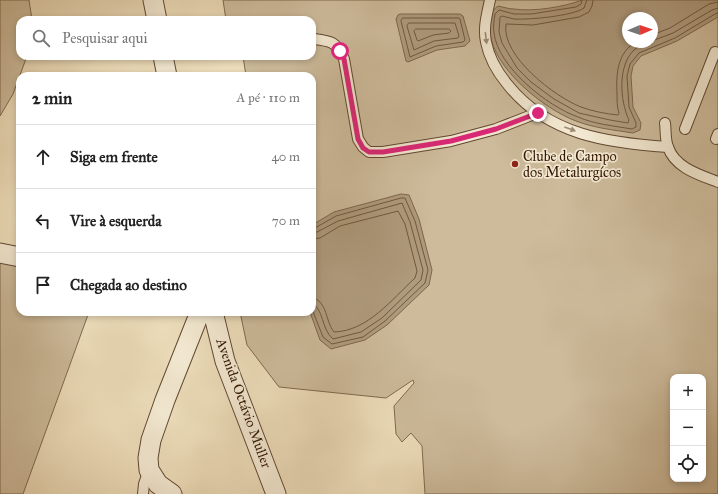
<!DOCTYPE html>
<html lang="pt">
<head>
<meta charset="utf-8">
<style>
	:root { --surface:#fff; --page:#f6f6f6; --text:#222; --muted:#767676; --line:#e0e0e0 }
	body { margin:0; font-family:"IM FELL Great Primer",serif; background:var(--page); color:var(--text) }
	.controls { position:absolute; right:12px; bottom:12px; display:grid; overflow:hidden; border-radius:8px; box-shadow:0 2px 6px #0003 }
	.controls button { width:36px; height:36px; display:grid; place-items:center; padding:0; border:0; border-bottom:1px solid var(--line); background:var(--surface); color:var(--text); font:20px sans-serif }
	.compass { position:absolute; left:622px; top:12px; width:36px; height:36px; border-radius:50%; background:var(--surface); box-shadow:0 2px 6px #0003; rotate:88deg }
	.stop { position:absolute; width:12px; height:12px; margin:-9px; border:3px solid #db2777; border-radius:50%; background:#fff }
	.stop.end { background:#db2777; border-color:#fff; box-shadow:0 1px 4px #0008 }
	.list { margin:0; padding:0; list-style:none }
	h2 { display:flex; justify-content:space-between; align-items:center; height:52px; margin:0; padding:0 16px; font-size:17px }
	h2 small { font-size:13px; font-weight:400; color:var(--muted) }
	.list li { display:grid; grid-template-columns:26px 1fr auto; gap:12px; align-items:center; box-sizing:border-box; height:64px; padding:0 16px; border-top:1px solid var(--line) }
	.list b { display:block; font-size:15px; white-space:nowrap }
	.list em { font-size:13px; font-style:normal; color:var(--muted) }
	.icon { flex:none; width:22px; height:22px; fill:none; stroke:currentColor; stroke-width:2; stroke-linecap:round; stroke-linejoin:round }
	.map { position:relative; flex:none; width:718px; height:494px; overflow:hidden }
	.search { position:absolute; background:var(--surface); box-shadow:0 2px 6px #0003; left:16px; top:16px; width:300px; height:44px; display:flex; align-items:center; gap:10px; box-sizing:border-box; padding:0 14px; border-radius:12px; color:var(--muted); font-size:15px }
	.panel { position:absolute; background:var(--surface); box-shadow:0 2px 6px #0003; left:16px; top:72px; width:300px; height:244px; border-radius:12px }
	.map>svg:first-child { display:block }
	.green { fill:#cdbb9b; stroke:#806950; fill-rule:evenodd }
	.water { fill:#ae9a7c; stroke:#7d664c; fill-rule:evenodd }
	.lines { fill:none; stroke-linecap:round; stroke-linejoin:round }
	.shore { stroke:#705840; stroke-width:1 }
	.lane-casing { stroke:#624832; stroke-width:12 }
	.street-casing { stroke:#624832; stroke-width:21 }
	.lane { stroke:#f3e9d2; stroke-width:10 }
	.street { stroke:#f3e9d2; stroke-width:19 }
	.oneway { fill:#9d8a75 }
	.route { stroke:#db2777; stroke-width:5 }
	.poi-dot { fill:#8f2418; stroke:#f3e9d2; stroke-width:1.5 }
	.labels { text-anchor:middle; stroke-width:3.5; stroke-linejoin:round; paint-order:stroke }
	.poi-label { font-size:14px; fill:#331704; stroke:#f3e9d2; text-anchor:start }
	.street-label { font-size:14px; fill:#331704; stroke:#f3e9d2 }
</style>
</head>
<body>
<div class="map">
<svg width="718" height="494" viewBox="0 0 718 494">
	<rect width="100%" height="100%" fill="#edddba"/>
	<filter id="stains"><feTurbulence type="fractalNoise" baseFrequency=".005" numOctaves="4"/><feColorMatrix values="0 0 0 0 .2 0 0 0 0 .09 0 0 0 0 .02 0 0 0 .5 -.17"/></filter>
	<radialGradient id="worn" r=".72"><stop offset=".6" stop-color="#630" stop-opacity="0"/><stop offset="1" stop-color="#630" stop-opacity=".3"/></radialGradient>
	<g class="green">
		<path d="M0 0H29L32 20H20V56H27L13 94 0 116Z"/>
		<path d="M223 0H718V494H425L422 446 411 433 402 442 396 434 394 406 414 383 413 380 386 398 279 387 247 345 240 312H312V76H246L243 56H312V20H226ZM628 18H652V42H628ZM673 377H703V479H673Z"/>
		<path d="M0 258 20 261V312H89L23 494H0Z"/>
	</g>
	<g class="water">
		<path d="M582 0H718V17L677 41 641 56 633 66 631 76 633 107 641 123 640 130 633 133C614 130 594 128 576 121 544 109 494 69 490 33 489 26 490 19 491 12L498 6C503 7 509 9 514 9 533 12 564 7 582 0ZM628 18H652V42H628Z"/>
		<path d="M400 14H460L463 16 470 41 465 46 437 50 408 62 406 61 396 19 398 15Z"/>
		<path d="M401 194 409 195 419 219 432 270 429 285 387 325 365 340 331 349 320 340 310 312H312V225L334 212Z"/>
	</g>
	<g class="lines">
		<g class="shore">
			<path d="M582 0 581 4 576 7 531 14H514L499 10 495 14C494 20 493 27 494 33 498 67 547 106 578 117 594 124 614 126 632 129L636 127V123L629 107 627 76 630 64 639 53 675 38 715 14 718 13"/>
			<path d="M587 0 584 8C573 16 528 20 514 19 510 18 506 17 502 16L500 17 499 32 502 43 517 68 531 82 554 99 579 113 610 120 628 123 629 120C620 101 617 65 635 49 639 46 645 44 649 42"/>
			<path d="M593 0 592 6 589 12 579 17 533 25 506 24C501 56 555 97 581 107 592 111 606 114 618 115L619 113C617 107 617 101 617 94 616 75 617 52 636 42"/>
			<path d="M403 18H459L460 19 465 40 463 42 436 46 410 57 401 21Z"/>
			<path d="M409 23H455L459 36 458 38 434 41 414 50 407 26Z"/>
			<path d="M416 29H449L451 31 449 33 433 35 418 41 417 40 414 31Z"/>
			<path d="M652 35 670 28 709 4 718 2"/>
			<path d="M652 41 673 33 712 10 718 8"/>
			<path d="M312 228H315L336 216 401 198H405L415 221 428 270 425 283 385 321 363 337 332 344 323 337 312 309"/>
			<path d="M312 233 317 232 338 221 402 203 410 222 423 270 421 280 382 318 361 332 333 339C321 329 324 309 312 303"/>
			<path d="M312 239 320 238 340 226 398 211 405 224 417 271 415 278C392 299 368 331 334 332 325 321 328 302 312 297"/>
		</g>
		<defs>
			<g id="lane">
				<path d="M490 0C487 14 483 28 486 42 489 58 498 73 508 85 548 135 608 143 668 147"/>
				<path d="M314 39C332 41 336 42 344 59L358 139 363 147 369 152H383L451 141 496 129 537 113"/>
				<path d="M665 123C666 130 665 140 668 147 675 168 700 175 718 182"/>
				<path d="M685 129 715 52"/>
				<path d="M716 139 718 134"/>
				<path d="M143 494 144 484 149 470"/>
			</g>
			<g id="street">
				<path d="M153 0 157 20"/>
				<path d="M163 56 167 76"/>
				<path d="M0 253 20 257"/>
				<path d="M213 312 225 361 276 494"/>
				<path d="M172 494 158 484 149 470 148 458 151 440 165 400 200 312"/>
			</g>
		</defs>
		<use href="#lane" class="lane-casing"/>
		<use href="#street" class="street-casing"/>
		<use href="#lane" class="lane"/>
		<use href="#street" class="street"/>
	</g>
	<defs><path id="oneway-solid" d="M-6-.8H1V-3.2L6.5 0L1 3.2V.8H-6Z"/></defs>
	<g class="oneway">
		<use href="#oneway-solid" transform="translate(486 38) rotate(83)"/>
		<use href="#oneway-solid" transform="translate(570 129) rotate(20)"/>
	</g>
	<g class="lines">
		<path class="route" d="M340 51 344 59 358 139 363 148 369 152H383L451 141 496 129 538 113"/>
	</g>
	<circle class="poi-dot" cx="515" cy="164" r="4"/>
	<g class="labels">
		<g class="poi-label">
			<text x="523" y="161">Clube de Campo<tspan x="523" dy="16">dos Metalurgícos</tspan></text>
		</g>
		<g class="street-label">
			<text transform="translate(244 403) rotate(70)" y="5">Avenida Octávio Muller</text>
		</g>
	</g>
	<rect width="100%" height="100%" filter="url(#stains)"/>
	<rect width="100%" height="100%" fill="url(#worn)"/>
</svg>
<div class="controls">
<button>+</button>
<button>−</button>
<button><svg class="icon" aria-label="locate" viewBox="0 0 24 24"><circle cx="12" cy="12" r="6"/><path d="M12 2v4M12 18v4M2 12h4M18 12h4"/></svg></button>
</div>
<svg class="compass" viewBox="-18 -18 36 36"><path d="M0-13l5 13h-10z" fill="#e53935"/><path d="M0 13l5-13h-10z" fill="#767676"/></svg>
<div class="stop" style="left:340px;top:51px"></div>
<div class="stop end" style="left:538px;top:113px"></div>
<div class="search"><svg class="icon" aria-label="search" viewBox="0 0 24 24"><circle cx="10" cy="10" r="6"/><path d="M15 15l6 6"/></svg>Pesquisar aqui</div>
<section class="panel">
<h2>2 min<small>A pé · 110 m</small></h2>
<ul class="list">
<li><svg class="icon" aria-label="ahead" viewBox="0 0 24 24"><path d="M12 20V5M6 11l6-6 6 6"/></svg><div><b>Siga em frente</b></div><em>40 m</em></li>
<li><svg class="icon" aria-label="left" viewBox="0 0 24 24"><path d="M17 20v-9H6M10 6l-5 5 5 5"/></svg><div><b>Vire à esquerda</b></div><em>70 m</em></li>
<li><svg class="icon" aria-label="arrive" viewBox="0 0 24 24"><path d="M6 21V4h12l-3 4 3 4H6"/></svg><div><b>Chegada ao destino</b></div></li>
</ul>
</section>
</div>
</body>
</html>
